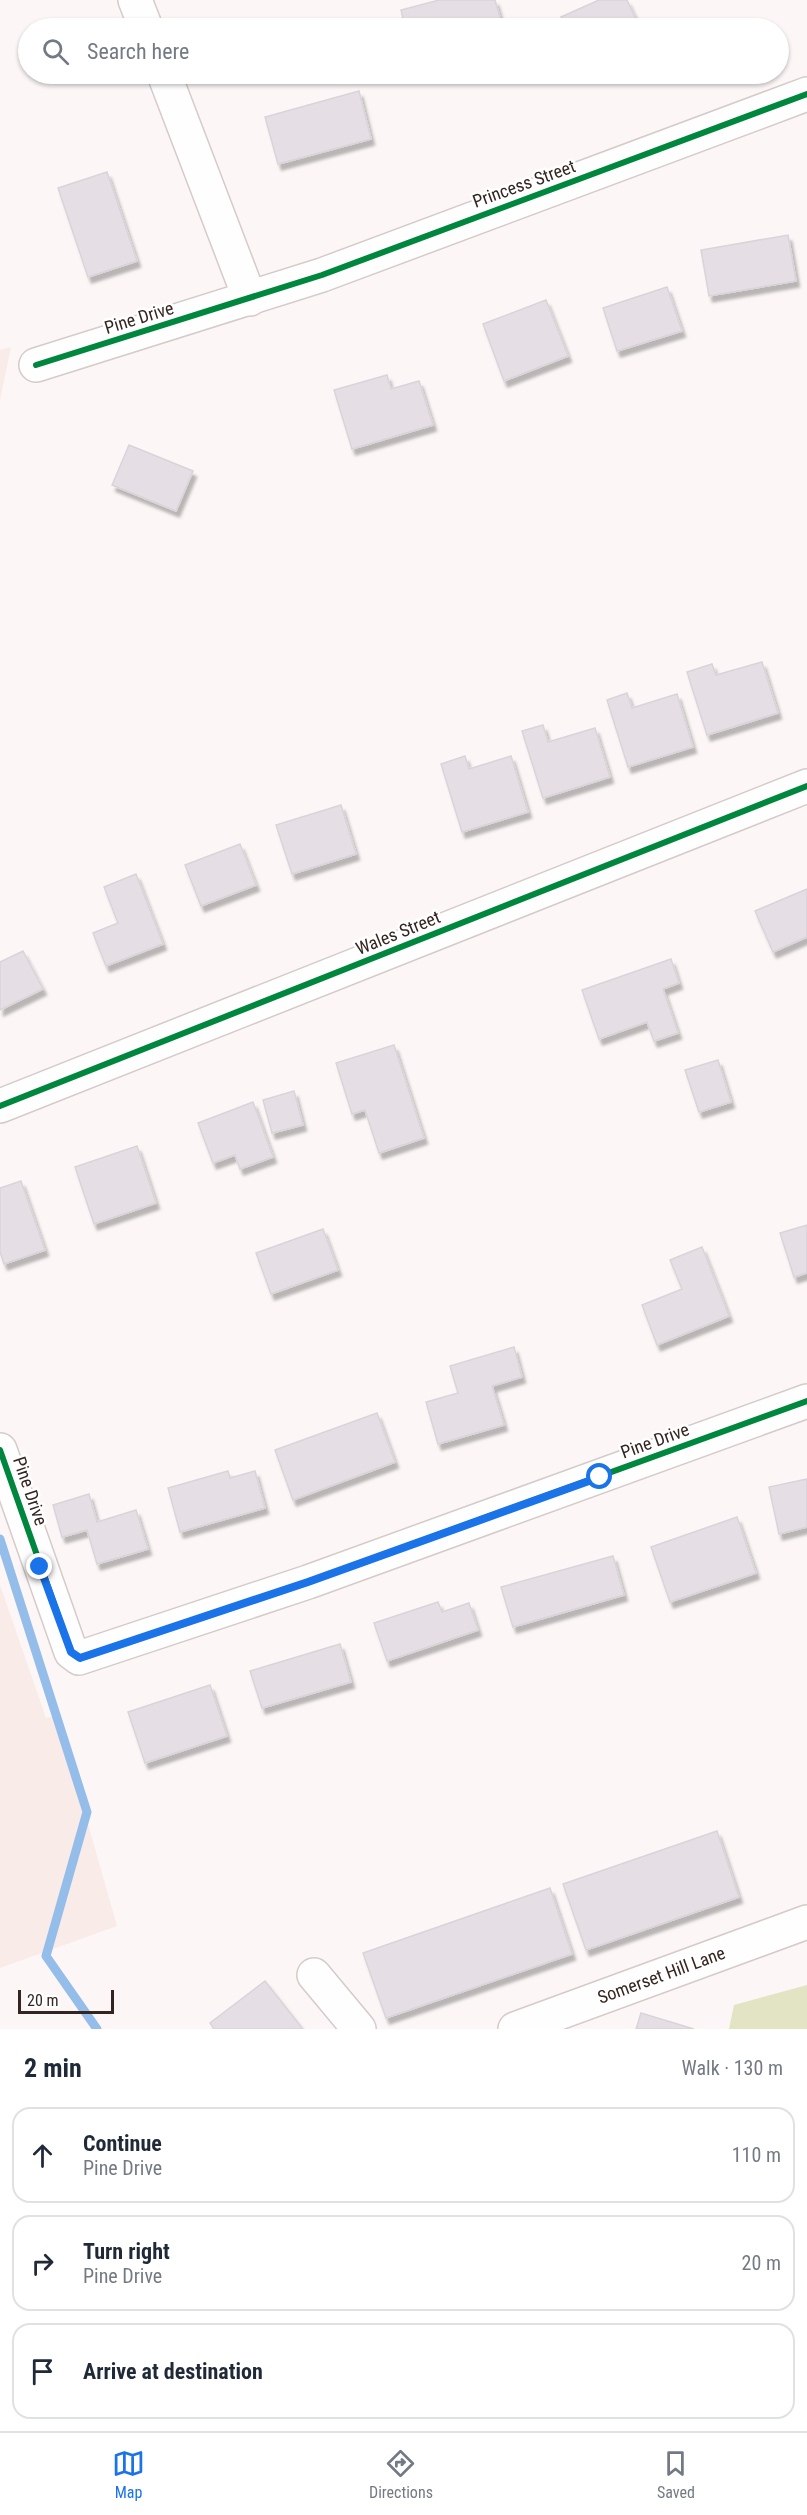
<!DOCTYPE html>
<html lang="en">
<head>
<meta charset="utf-8">
<style>
	:root { --surface:#fff; --page:#f6f6f7; --text:#1f2937; --muted:#747a83; --line:#e0e1e3; --accent:#1a73e8 }
	body { margin:0; font-family:"Roboto Condensed",sans-serif; background:var(--page); color:var(--text) }
	.scale { position:absolute; left:18px; bottom:15px; width:96px; box-sizing:border-box; padding-left:6px; border:3px solid #342520; border-top:0; font-size:16px; line-height:21px; white-space:nowrap; color:#342520; -webkit-text-stroke:4px #fff; paint-order:stroke }
	.stop { position:absolute; width:18px; height:18px; margin:-14px; border:4px solid #1a73e8; border-radius:50%; background:#fff }
	.stop.end { background:#1a73e8; border-color:#fff; box-shadow:0 2px 6px #0008 }
	.list { margin:0; padding:0; list-style:none }
	h2 { display:flex; justify-content:space-between; align-items:center; height:78px; margin:0; padding:0 24px; font-size:26px }
	h2 small { font-size:20px; font-weight:400; color:var(--muted) }
	.list li { display:grid; grid-template-columns:39px 1fr auto; gap:18px; align-items:center; box-sizing:border-box; height:96px; margin:0 12px 12px; padding:0 12px; border:2px solid var(--line); border-radius:18px }
	.list b { display:block; font-size:22px; white-space:nowrap }
	.list p { margin:0; font-size:20px; white-space:nowrap; color:var(--muted) }
	.list em { font-size:20px; font-style:normal; color:var(--muted) }
	.icon { flex:none; width:33px; height:33px; fill:none; stroke:currentColor; stroke-width:2; stroke-linecap:round; stroke-linejoin:round }
	.map { position:relative; flex:none; width:807px; height:2029px; overflow:hidden }
	.search { position:absolute; background:var(--surface); box-shadow:0 2px 4px #0004; left:18px; right:18px; top:18px; height:66px; display:flex; align-items:center; gap:15px; box-sizing:border-box; padding:0 21px; border-radius:33px; color:var(--muted); font-size:22px }
	.sheet { height:402px; background:var(--surface) }
	nav { display:flex; justify-content:space-around; align-items:center; box-sizing:border-box; height:84px; border-top:2px solid var(--line); background:var(--surface); font-size:16px; color:var(--muted) }
	nav a { display:grid; justify-items:center; gap:3px }
	nav .on { color:var(--accent) }
	.map>svg:first-child { display:block }
	.built { fill:#f9ebe7 }
	.green { fill:#e2e4c4 }
	.lines { fill:none; stroke-linecap:round; stroke-linejoin:round }
	.stream { stroke:#94bee9; stroke-width:9 }
	.building { fill:#e5dee4; stroke:#dad4da; stroke-width:1.5; filter:url(#shadow) }
	.minor-casing { stroke:#d5cbc8; stroke-width:36 }
	.minor { stroke:#fffefe; stroke-width:33 }
	.cycleway-casing { stroke:#fff; stroke-width:10 }
	.cycleway { stroke:#00873e; stroke-width:6 }
	.route { stroke:#1a73e8; stroke-width:8 }
	.labels { text-anchor:middle; stroke-width:5; stroke-linejoin:round; paint-order:stroke }
	.street-label { font-size:18px; fill:#342520; stroke:#fff }
</style>
</head>
<body>
<div class="map">
<svg width="807" height="2029" viewBox="0 0 807 2029">
	<defs>
		<filter id="shadow"><feDropShadow dx="3.5" dy="6" stdDeviation="1.5" flood-color="#0004"/></filter>
	</defs>
	<rect width="100%" height="100%" fill="#fcf7f6"/>
	<g class="built">
		<path d="M11 347 0 400V350Z"/>
		<path d="M0 1585 46 1718 57 1715 117 1926 0 1968Z"/>
	</g>
	<path class="green" d="M807 1985V2029H729L734 2005Z"/>
	<g class="lines">
		<path class="stream" d="M0 1539 87 1812 46 1956 97 2029"/>
	</g>
	<g class="building">
		<path d="M439 0H495L503 28H405L401 10Z"/>
		<path d="M599 0H627L640 28H566L561 17Z"/>
		<path d="M359 91 371 139 278 164 265 117Z"/>
		<path d="M107 172 137 261 88 277 58 188Z"/>
		<path d="M788 235 796 281 709 296 701 250Z"/>
		<path d="M667 287 682 331 617 351 603 308Z"/>
		<path d="M546 300 568 356 504 381 483 324Z"/>
		<path d="M387 375 391 389 419 381 433 425 352 449 334 390Z"/>
		<path d="M129 445 193 471 176 511 112 485Z"/>
		<path d="M762 662 778 713 707 735 687 672 712 664 716 675Z"/>
		<path d="M627 693 632 708 677 694 693 747 628 767 607 700Z"/>
		<path d="M543 725 548 742 595 728 610 777 543 798 522 731Z"/>
		<path d="M465 756 469 769 511 756 528 812 462 832 441 764Z"/>
		<path d="M341 805 356 854 292 874 276 825Z"/>
		<path d="M240 844 256 885 201 906 185 865Z"/>
		<path d="M136 874 163 944 106 966 93 933 118 923 104 887Z"/>
		<path d="M807 889V937L773 952 755 911Z"/>
		<path d="M23 951 43 989 0 1010V962Z"/>
		<path d="M671 959 679 983 663 989 678 1033 654 1041 647 1022 599 1039 582 990Z"/>
		<path d="M394 1045 424 1138 379 1153 365 1110 352 1114 336 1063Z"/>
		<path d="M718 1060 731 1102 699 1112 685 1070Z"/>
		<path d="M294 1091 303 1125 272 1133 263 1100Z"/>
		<path d="M253 1102 273 1157 240 1169 235 1155 213 1163 198 1123Z"/>
		<path d="M137 1146 156 1203 94 1224 75 1167Z"/>
		<path d="M21 1181 45 1250 4 1264 0 1252V1188Z"/>
		<path d="M807 1225V1273L794 1277 780 1233Z"/>
		<path d="M323 1229 338 1270 271 1294 256 1253Z"/>
		<path d="M702 1247 729 1316 657 1345 642 1305 682 1289 670 1260Z"/>
		<path d="M514 1347 522 1377 492 1386 504 1425 438 1444 426 1402 458 1393 450 1366Z"/>
		<path d="M377 1413 395 1462 293 1500 275 1450Z"/>
		<path d="M228 1471 230 1478 255 1471 265 1508 180 1532 168 1488Z"/>
		<path d="M807 1479V1527L779 1534 769 1487Z"/>
		<path d="M89 1494 97 1522 136 1510 148 1549 97 1564 87 1530 62 1537 53 1505Z"/>
		<path d="M737 1517 756 1573 670 1602 651 1547Z"/>
		<path d="M613 1556 624 1595 513 1627 501 1587Z"/>
		<path d="M438 1602 442 1612 469 1603 478 1630 387 1661 374 1623Z"/>
		<path d="M340 1644 351 1682 262 1708 250 1671Z"/>
		<path d="M210 1685 227 1736 145 1763 128 1712Z"/>
		<path d="M717 1831 739 1897 586 1950 563 1884Z"/>
		<path d="M550 1888 572 1954 386 2018 363 1953Z"/>
		<path d="M265 1981 303 2029H214L210 2023Z"/>
		<path d="M641 2013 694 2029H636Z"/>
	</g>
	<g class="lines">
		<defs>
			<g id="minor">
				<path d="M135 0 146 28"/>
				<path d="M164 74 250 299"/>
				<path d="M36 365 322 275 807 94"/>
				<path d="M0 1106 807 786"/>
				<path d="M0 1450 71 1652 79 1658 308 1582 807 1401"/>
				<path d="M314 1975 359 2029"/>
				<path id="s1" d="M515 2029 807 1922"/>
			</g>
		</defs>
		<use href="#minor" class="minor-casing"/>
		<use href="#minor" class="minor"/>
		<defs>
			<g id="cycleway">
				<path d="M36 365 322 275 807 94"/>
				<path d="M0 1106 807 786"/>
				<path d="M0 1450 71 1652 79 1658 308 1582 807 1401"/>
			</g>
		</defs>
		<use href="#cycleway" class="cycleway-casing"/>
		<use href="#cycleway" class="cycleway"/>
	</g>
	<g class="lines">
		<path class="route" d="M40 1567 71 1652 80 1658 308 1582 600 1477"/>
	</g>
	<g class="labels">
		<g class="street-label">
			<text transform="translate(524 184) rotate(-20)" y="6">Princess Street</text>
			<text transform="translate(139 318) rotate(-17)" y="6">Pine Drive</text>
			<text transform="translate(398 933) rotate(-22)" y="6">Wales Street</text>
			<text transform="translate(655 1441) rotate(-20)" y="6">Pine Drive</text>
			<text transform="translate(30 1491) rotate(71)" y="6">Pine Drive</text>
			<text dy="6" stroke="none"><textPath href="#s1" startOffset="156">Somerset Hill Lane</textPath></text>
		</g>
	</g>
</svg>
<div class="scale">20 m</div>
<div class="stop" style="left:600px;top:1477px"></div>
<div class="stop end" style="left:40px;top:1567px"></div>
<div class="search"><svg class="icon" aria-label="search" viewBox="0 0 24 24"><circle cx="10" cy="10" r="6"/><path d="M15 15l6 6"/></svg>Search here</div>
</div>
<section class="sheet">
<h2>2 min<small>Walk · 130 m</small></h2>
<ul class="list">
<li><svg class="icon" aria-label="ahead" viewBox="0 0 24 24"><path d="M12 20V5M6 11l6-6 6 6"/></svg><div><b>Continue</b><p>Pine Drive</p></div><em>110 m</em></li>
<li><svg class="icon" aria-label="right" viewBox="0 0 24 24"><path d="M7 20v-9h11M14 6l5 5-5 5"/></svg><div><b>Turn right</b><p>Pine Drive</p></div><em>20 m</em></li>
<li><svg class="icon" aria-label="arrive" viewBox="0 0 24 24"><path d="M6 21V4h12l-3 4 3 4H6"/></svg><div><b>Arrive at destination</b></div></li>
</ul>
</section>
<nav>
<a class="on"><svg class="icon" aria-label="map" viewBox="0 0 24 24"><path d="M3 6l6-2 6 2 6-2v14l-6 2-6-2-6 2zM9 4v14M15 6v14"/></svg>Map</a>
<a><svg class="icon" aria-label="directions" viewBox="0 0 24 24"><path d="M12 3l9 9-9 9-9-9zM9 14v-3h6M13 9l2 2-2 2"/></svg>Directions</a>
<a><svg class="icon" aria-label="saved" viewBox="0 0 24 24"><path d="M7 4h10v16l-5-4-5 4z"/></svg>Saved</a>
</nav>
</body>
</html>
